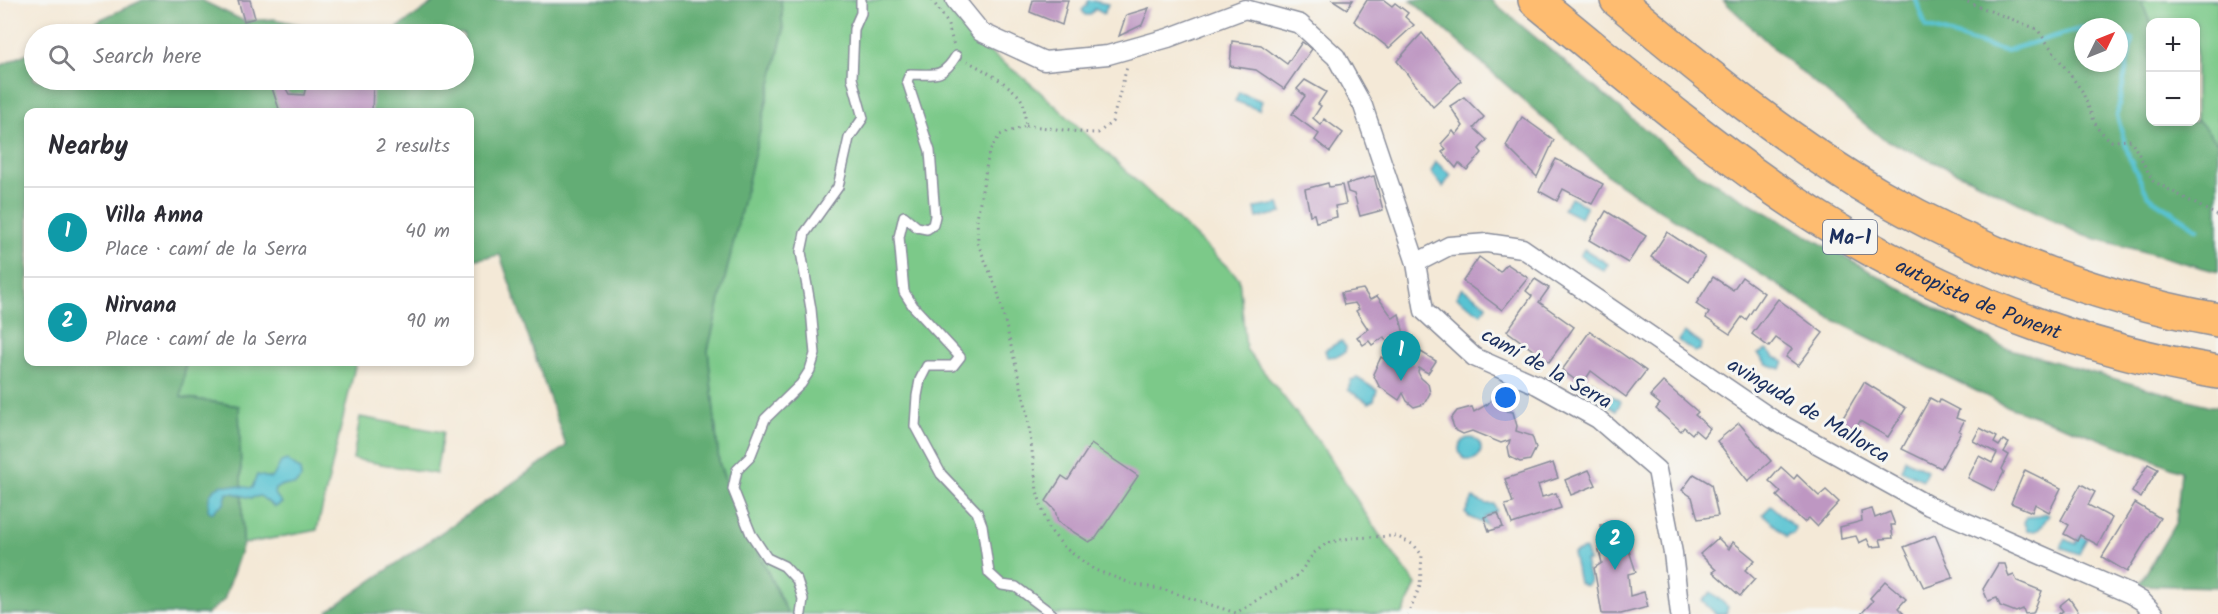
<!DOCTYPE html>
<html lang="en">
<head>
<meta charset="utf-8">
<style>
	:root { --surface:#fff; --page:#f2f2f3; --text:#2b2b33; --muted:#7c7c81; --line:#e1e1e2; --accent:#ea580c }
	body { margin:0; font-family:Kalam,sans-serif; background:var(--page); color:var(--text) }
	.controls { position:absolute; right:18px; top:18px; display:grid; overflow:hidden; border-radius:12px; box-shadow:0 3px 9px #0003 }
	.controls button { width:54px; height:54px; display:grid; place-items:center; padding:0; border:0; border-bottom:2px solid var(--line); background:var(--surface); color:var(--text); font:30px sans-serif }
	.compass { position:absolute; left:2074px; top:18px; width:54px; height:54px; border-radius:50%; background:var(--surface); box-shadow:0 3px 9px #0003; rotate:47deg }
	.you { position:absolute; left:1506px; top:398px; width:21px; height:21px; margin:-15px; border:4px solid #fff; border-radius:50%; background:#1a73e8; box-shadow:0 0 0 9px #1a73e833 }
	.badge { display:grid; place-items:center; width:39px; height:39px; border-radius:50%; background:var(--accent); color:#fff; font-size:20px; font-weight:700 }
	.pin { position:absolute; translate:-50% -50px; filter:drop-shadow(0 2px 3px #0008) }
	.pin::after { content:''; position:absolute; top:32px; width:21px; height:18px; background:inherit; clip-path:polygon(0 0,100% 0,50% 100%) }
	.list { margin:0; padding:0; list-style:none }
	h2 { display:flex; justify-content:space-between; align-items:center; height:78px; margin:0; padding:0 24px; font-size:26px }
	h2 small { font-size:20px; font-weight:400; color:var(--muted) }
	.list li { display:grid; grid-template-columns:39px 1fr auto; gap:18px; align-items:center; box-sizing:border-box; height:90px; padding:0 24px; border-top:2px solid var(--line) }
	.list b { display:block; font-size:22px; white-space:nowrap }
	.list p { margin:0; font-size:20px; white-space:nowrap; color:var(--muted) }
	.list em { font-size:20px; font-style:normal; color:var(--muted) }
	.icon { flex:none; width:33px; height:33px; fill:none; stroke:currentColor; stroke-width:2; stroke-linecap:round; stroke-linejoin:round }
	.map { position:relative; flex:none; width:2218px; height:614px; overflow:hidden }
	.search { position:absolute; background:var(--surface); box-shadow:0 3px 9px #0003; left:24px; top:24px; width:450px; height:66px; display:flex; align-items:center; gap:15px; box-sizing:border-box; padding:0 21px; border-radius:33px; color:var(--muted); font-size:22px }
	.panel { position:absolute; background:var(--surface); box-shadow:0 3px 9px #0003; left:24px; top:108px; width:450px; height:258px; border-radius:12px }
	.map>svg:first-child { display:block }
	.green { fill:#7bc989; stroke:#4b7c74; stroke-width:1.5 }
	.forest { fill:#64ad75; stroke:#406e6a; stroke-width:1.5; fill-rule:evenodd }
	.water { fill:#58c3d2; stroke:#3a7998; stroke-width:1.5 }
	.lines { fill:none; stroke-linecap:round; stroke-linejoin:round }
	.stream { stroke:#58c3d2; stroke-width:4.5 }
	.building { fill:#be97c2 }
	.lane-casing { stroke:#888c9a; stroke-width:12 }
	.street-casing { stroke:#888c9a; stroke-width:21 }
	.highway-casing { stroke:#888c9a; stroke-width:36 }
	.path { stroke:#888c9a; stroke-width:3; stroke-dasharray:1.5 4.5; stroke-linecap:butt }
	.lane { stroke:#fff; stroke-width:9 }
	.street { stroke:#fff; stroke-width:18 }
	.highway { stroke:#febc70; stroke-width:33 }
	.labels { text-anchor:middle; stroke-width:6; stroke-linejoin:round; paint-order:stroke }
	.shield { fill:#f6f6f2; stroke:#5d6b8a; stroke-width:1.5 }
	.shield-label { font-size:20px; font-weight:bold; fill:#1b2f5e }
	.street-label { font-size:21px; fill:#1b2f5e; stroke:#f6f6f2 }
</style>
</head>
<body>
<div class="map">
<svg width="2218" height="614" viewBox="0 0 2218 614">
	<rect width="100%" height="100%" fill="#f6f6f2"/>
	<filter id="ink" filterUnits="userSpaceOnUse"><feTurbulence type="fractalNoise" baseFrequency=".0167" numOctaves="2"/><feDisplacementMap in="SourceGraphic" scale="12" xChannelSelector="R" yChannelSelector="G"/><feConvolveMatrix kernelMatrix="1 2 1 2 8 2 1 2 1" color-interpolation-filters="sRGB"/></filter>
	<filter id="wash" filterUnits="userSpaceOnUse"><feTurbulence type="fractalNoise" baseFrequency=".008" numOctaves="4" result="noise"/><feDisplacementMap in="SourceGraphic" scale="24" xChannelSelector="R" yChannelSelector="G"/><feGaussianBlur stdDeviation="1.35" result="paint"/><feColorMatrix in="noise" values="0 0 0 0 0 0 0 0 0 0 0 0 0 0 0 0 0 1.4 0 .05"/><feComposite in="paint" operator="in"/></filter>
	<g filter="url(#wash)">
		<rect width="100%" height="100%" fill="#f4e9d7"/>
		<g class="green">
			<path d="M781 0H944C963 41 1007 62 1039 91 1107 152 1173 215 1239 278L1246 349 1322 446 1378 533 1416 584 1403 614H788L729 492 719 462 708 350 783 33Z"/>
			<path d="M2141 0H2218V143L2196 118V22L2150 23Z"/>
			<path d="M186 362H356L317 530 243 544 239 406 181 397Z"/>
			<path d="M360 417 443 432 436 474 353 459Z"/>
		</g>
		<g class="forest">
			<path d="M143 0H201L244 21 274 19 343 34H68Z"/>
			<path d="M437 0H781L783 33 708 350 719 463 729 492 788 614H327L328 611 566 446 500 255 470 260V112H28V362H186L181 397 239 406 243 544 224 600 207 614H0V66L34 50V80H464V34H389Z"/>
			<path d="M1411 0H1491L1697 173 2003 347 2210 406H2218V587L2139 585 2176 522 2181 471 2098 438 2008 407 1826 316 1613 180Z"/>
			<path d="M1723 0H2141L2150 23V122H2196V118L2218 143V272L2082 235 1971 179 1882 138 1783 57ZM2083 27H2119V63H2083Z"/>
		</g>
		<g class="water">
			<path d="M1088 0 1108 4 1104 14 1095 9 1090 15H1085L1082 10 1087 5Z"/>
			<path d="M1239 92 1262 101 1259 110 1235 101Z"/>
			<path d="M1436 162 1451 175 1443 187 1431 172Z"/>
			<path d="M1571 198 1587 206 1581 218 1563 209Z"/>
			<path d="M1279 204 1282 213 1257 218 1255 208Z"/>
			<path d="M1584 249 1608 264 1604 271 1580 256Z"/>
			<path d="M1462 288 1487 305 1481 314 1456 297Z"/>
			<path d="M1684 332 1701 343 1700 350 1695 352 1679 341Z"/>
			<path d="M1341 341 1346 347 1345 352 1338 356 1327 357 1325 350Z"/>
			<path d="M1767 350 1774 357 1784 361 1781 369 1767 364 1758 354Z"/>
			<path d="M1357 378 1377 390 1374 400 1369 403 1348 390 1351 380Z"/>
			<path d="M1591 381 1621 402 1616 411 1584 388Z"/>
			<circle cx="1470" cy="449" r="11"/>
			<path d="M1905 459 1927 470 1923 480 1901 470Z"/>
			<path d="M287 460 300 470 301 478 295 485H282L275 489 274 493 282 503 275 507 260 496 251 498 233 493H227L224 504 218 507 212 513 208 510C209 505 208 500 210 495 218 478 238 488 252 488L257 475 270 478 273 477 281 462Z"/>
			<path d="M1473 498 1486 504H1494L1497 511 1484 517 1487 525 1469 517 1465 513Z"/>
			<path d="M1771 506 1795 527 1793 534H1788L1787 537 1763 514Z"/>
			<path d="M2045 513 2049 515C2041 525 2041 534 2027 530L2024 523 2026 517 2040 516Z"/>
			<path d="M2080 535 2087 538 2079 554 2061 547 2065 539 2076 544Z"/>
			<path d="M1585 549 1589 561H1585L1590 581 1586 586 1579 583 1573 553Z"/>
			<path d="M1711 592 1728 607 1726 614H1716L1702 601Z"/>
		</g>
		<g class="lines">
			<g class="stream">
				<path d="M1916 0 1926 27 2005 51 2083 28"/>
				<path d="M2087 27H2092"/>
				<path d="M2119 35 2132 39 2117 115 2129 157 2148 196 2198 229"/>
			</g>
		</g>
		<g id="blocks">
			<g class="building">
				<path d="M238 0H250L255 18 244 21Z"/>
				<path d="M1033 0H1068L1062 25 1030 12Z"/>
				<path d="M1333 0H1353L1347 9Z"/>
				<path d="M1367 0H1384L1392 6 1395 3 1408 13 1405 17 1414 25 1389 48 1354 21Z"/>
				<path d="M1149 8 1142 25 1119 36 1126 15Z"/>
				<path d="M1422 33 1461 81 1433 107 1397 61Z"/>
				<path d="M1232 41 1261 45 1287 64 1302 42 1312 49 1284 89 1256 70 1230 66Z"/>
				<path d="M1305 80 1326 92 1318 104 1321 106 1313 118 1321 125 1324 119 1343 133 1330 152 1315 140 1319 134 1292 114 1305 96 1297 89Z"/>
				<path d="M284 85 289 94 304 95 306 85 373 86 372 112H280L272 88Z"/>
				<path d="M1464 97 1484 117 1474 128 1487 140 1479 149 1482 153 1467 170 1459 163 1456 168 1442 152 1446 149 1441 144 1453 131 1456 135 1463 126 1450 106Z"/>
				<path d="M1522 117 1554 140 1537 177 1506 146Z"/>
				<path d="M1556 159 1603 184 1592 204 1563 189 1557 201 1539 191Z"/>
				<path d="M1374 176 1383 210 1360 216 1354 194 1348 192 1346 184Z"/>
				<path d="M1328 183 1329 187 1342 185 1346 204 1335 206 1337 217 1316 222 1314 214 1310 215 1305 189Z"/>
				<path d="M1606 211 1646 236 1628 263 1589 240Z"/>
				<path d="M1667 232 1705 257 1689 282 1651 257Z"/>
				<path d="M1479 257 1500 272 1507 264 1528 278 1502 310 1463 281Z"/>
				<path d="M1713 277 1733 290 1742 277 1764 293 1746 320 1742 317 1730 334 1706 318 1709 313 1696 304Z"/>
				<path d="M1535 279 1549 288 1539 302 1574 327 1549 362 1507 331 1532 296 1526 291Z"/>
				<path d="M1363 289 1370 300 1377 296 1393 318 1399 314 1406 342 1390 346 1384 337 1372 345 1369 341 1363 345 1357 337 1368 329 1356 311 1359 309 1355 303 1344 305 1341 293Z"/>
				<path d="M1778 299 1823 333 1798 366 1786 357 1792 349 1776 338 1769 347 1752 334Z"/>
				<path d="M1590 331 1646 371 1626 397 1591 371 1582 385 1562 370Z"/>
				<path d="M1421 352 1436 361 1428 373 1419 368 1418 372 1421 378 1428 384 1430 393 1424 404 1414 407 1407 401 1403 393 1399 400 1379 386 1373 374 1381 357 1402 370 1409 361 1414 364Z"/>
				<path d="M1663 382 1698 412 1695 415 1710 428 1703 437 1695 430 1692 434 1684 427 1681 431 1656 409 1660 404 1650 396Z"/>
				<path d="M1864 382 1906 408 1888 437 1860 421 1855 430 1841 421Z"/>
				<path d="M1497 392 1510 398 1507 411 1513 412 1517 426 1516 431 1532 436 1536 448 1530 460 1520 462 1510 457 1508 447 1510 440 1501 443 1472 431 1463 434 1455 430 1451 419 1457 411 1472 407 1474 412 1488 404Z"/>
				<path d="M1930 398 1939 403 1940 400 1959 410 1956 418 1964 421 1959 431 1961 432 1941 468 1902 449Z"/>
				<path d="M1739 423 1771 461 1748 481 1717 441Z"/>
				<path d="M1980 428 1997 437 1994 443 1999 446 2003 440 2009 443 2004 452 2009 455 2002 469 2004 472 1994 491 1968 478 1979 456 1992 463 1997 453 1973 441Z"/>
				<path d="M1091 444 1138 476 1096 538 1089 542 1058 522 1055 510 1046 501 1062 476 1068 480Z"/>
				<path d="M1553 463 1558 478 1538 485 1542 497 1556 493 1561 508 1512 524 1505 505 1513 503 1505 479Z"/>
				<path d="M2148 464 2158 469 2141 498 2132 492Z"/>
				<path d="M1781 467 1794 479 1797 475 1819 496 1826 490 1839 502 1817 526 1809 518 1804 522 1777 496 1781 492 1769 481Z"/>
				<path d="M1589 470 1596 485 1571 495 1565 480Z"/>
				<path d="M2025 470 2061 488 2049 512 2035 504 2032 512 2011 503Z"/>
				<path d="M1694 474 1711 484 1718 516 1698 519 1692 497 1682 490Z"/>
				<path d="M2081 484 2095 492 2088 505 2112 518 2098 545 2080 535 2077 541 2064 534 2069 525 2061 520Z"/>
				<path d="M2135 503 2160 518 2127 572 2102 557Z"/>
				<path d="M1872 509 1875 518 1890 512 1895 525H1891L1893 538 1880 539 1882 546 1871 547 1867 539 1859 543 1856 536 1841 539 1840 527 1862 521 1861 512Z"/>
				<path d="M1498 513 1503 527 1489 531 1484 517Z"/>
				<path d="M1620 523 1636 572 1628 574 1630 596 1644 592 1648 607 1621 614H1602L1594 568 1602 563 1598 547 1607 542 1600 525Z"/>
				<path d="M1935 535 1953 578 1924 588 1904 547Z"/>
				<path d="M1718 538 1729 549 1733 542 1755 560 1745 570 1755 579 1740 596 1713 572 1716 570 1700 554Z"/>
				<path d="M1998 564H2005L2009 577 2014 575 2017 581 2042 591 2033 613 2025 614 2023 609 2016 612 2000 606 1997 598 1988 601 1983 589Z"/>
				<path d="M1885 581 1906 599 1898 608 1904 614H1861L1873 601 1870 598Z"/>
				<path d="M2069 598 2080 614H2058L2063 611 2059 606Z"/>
			</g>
		</g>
	</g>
	<g filter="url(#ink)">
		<use href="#blocks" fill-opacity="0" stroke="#888c9a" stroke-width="1.5"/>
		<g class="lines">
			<defs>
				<g id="lane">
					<path d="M956 56C942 79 934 74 910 74L907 81 930 151 935 216 933 225 927 229 917 227 904 216 899 237 904 292 913 306 960 357 953 366H927L920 380 917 396 915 426 941 474 977 512 982 525 989 573 1002 585 1016 587 1052 614"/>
					<path d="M801 614 803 599 797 580 784 566 767 558 751 534 733 489 737 470 750 457 765 419 801 384 810 370 815 354 811 309 801 252 805 233 838 187 849 138 863 118 852 78 854 29 861 13V0"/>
				</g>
				<g id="street">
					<path d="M955 0 981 32 1044 61 1108 55 1168 38 1245 9 1300 24 1336 57 1363 106 1416 263 1424 311 1474 357 1537 385 1598 419 1657 470 1673 553 1680 614"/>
					<path d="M1416 263 1449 246 1487 243 1522 248 1772 419 1929 506 2130 594 2142 601 2154 614"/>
				</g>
				<g id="highway">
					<path id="s1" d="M1535 0C1614 64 1690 130 1773 188 1906 281 2058 345 2218 372"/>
					<path d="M1617 0C1701 70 1785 140 1879 195 1984 255 2099 298 2218 320"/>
				</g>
			</defs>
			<use href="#lane" class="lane-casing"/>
			<use href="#street" class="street-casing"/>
			<use href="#highway" class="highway-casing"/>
			<g class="path">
				<path d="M932 0 947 22 954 46"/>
				<path d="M1962 0 2037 29 2082 91 2097 128 2111 141 2131 140 2153 181 2218 216"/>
				<path d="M967 61C980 68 1018 88 1023 103 1025 110 1025 119 1026 126L1000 135 989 152 977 218 978 244 997 289 1027 411 1037 491 1048 528 1065 548 1095 570 1133 584 1165 590 1236 613 1298 575 1314 553 1327 543 1350 538 1396 536 1414 545 1422 555 1420 586 1408 614"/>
				<path d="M1026 126C1051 127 1074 133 1098 133L1112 122 1127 67"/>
			</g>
			<use href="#lane" class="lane"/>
			<use href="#street" class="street"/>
			<use href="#highway" class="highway"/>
		</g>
	</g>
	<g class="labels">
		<rect class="shield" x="1823" y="220" width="54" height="34" rx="4.5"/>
		<g class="shield-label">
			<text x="1850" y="244">Ma-1</text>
		</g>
		<g class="street-label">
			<text dy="7" stroke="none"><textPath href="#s1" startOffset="538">autopista de Ponent</textPath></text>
			<text transform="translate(1547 368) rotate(29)" y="7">camí de la Serra</text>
			<text transform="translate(1809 410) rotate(31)" y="7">avinguda de Mallorca</text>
		</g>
	</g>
</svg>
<div class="controls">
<button>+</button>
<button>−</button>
</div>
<svg class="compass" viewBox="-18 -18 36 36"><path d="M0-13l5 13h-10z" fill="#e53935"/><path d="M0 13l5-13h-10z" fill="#7c7c81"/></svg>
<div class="you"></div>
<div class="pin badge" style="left:1401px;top:381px;background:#0f9aa8">1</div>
<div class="pin badge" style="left:1615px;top:570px;background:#0f9aa8">2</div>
<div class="search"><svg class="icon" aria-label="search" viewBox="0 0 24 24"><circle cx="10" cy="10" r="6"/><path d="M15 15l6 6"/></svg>Search here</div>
<section class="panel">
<h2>Nearby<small>2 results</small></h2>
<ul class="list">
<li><span class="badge" style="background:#0f9aa8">1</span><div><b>Villa Anna</b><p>Place · camí de la Serra</p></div><em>40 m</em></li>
<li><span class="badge" style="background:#0f9aa8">2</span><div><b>Nirvana</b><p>Place · camí de la Serra</p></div><em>90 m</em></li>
</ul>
</section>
</div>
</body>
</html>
